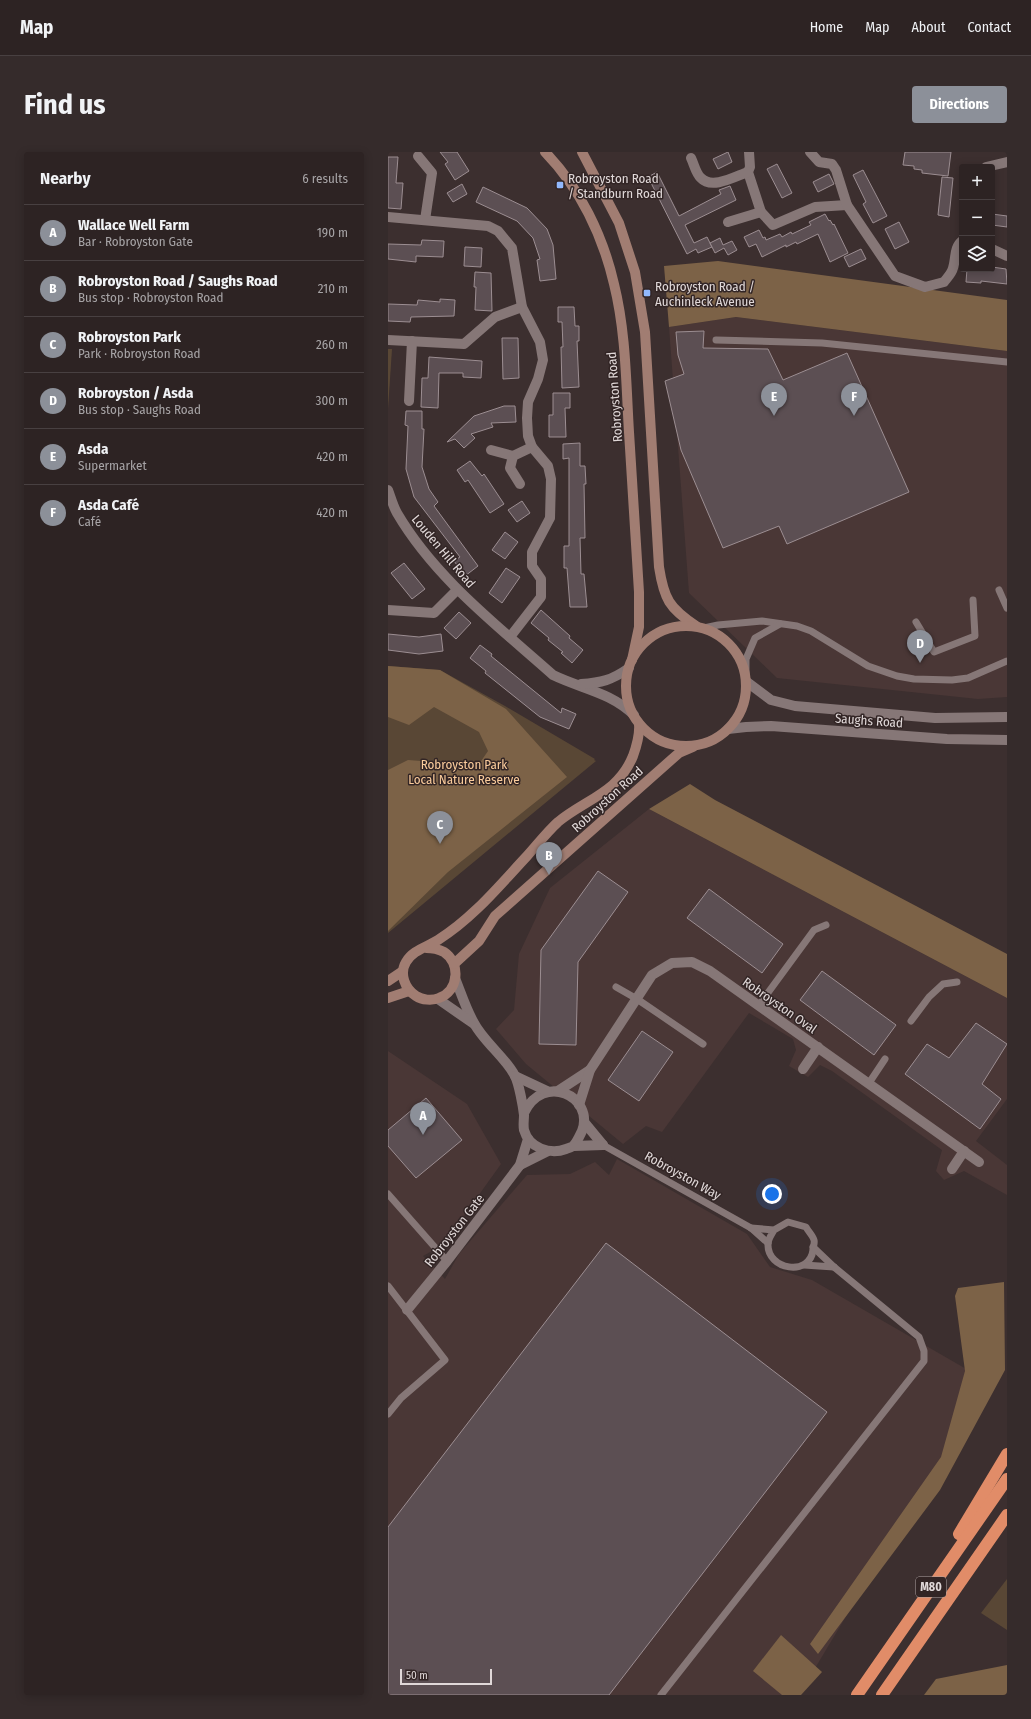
<!DOCTYPE html>
<html lang="en">
<head>
<meta charset="utf-8">
<style>
	:root { --surface:#2d2323; --page:#352b2b; --text:#f1f3f6; --muted:#a7a4a6; --line:#484041; --accent:#8c9099 }
	body { margin:0; font-family:"Fira Sans Condensed",sans-serif; background:var(--page); color:var(--text) }
	.controls { position:absolute; right:12px; top:12px; display:grid; overflow:hidden; border-radius:4px; box-shadow:0 2px 10px #0003 }
	.controls button { width:36px; height:36px; display:grid; place-items:center; padding:0; border:0; border-bottom:1px solid var(--line); background:var(--surface); color:var(--text); font:20px sans-serif }
	.scale { position:absolute; left:12px; bottom:10px; width:92px; box-sizing:border-box; padding-left:4px; border:2px solid #e0d8d8; border-top:0; font-size:11px; line-height:14px; white-space:nowrap; color:#e0d8d8; -webkit-text-stroke:3px #322525; paint-order:stroke }
	.you { position:absolute; left:384px; top:1042px; width:14px; height:14px; margin:-10px; border:3px solid #fff; border-radius:50%; background:#1a73e8; box-shadow:0 0 0 6px #1a73e833 }
	.badge { display:grid; place-items:center; width:26px; height:26px; border-radius:50%; background:var(--accent); color:#fff; font-size:13px; font-weight:700 }
	.pin { position:absolute; translate:-50% -33px; filter:drop-shadow(0 1px 2px #0008) }
	.pin::after { content:''; position:absolute; top:21px; width:14px; height:12px; background:inherit; clip-path:polygon(0 0,100% 0,50% 100%) }
	.list { margin:0; padding:0; list-style:none }
	h2 { display:flex; justify-content:space-between; align-items:center; height:52px; margin:0; padding:0 16px; font-size:17px }
	h2 small { font-size:13px; font-weight:400; color:var(--muted) }
	.list li { display:grid; grid-template-columns:26px 1fr auto; gap:12px; align-items:center; box-sizing:border-box; height:56px; padding:0 16px; border-top:1px solid var(--line) }
	.list b { display:block; font-size:15px; white-space:nowrap }
	.list p { margin:0; font-size:13px; white-space:nowrap; color:var(--muted) }
	.list em { font-size:13px; font-style:normal; color:var(--muted) }
	.icon { flex:none; width:22px; height:22px; fill:none; stroke:currentColor; stroke-width:2; stroke-linecap:round; stroke-linejoin:round }
	.map { position:relative; flex:none; width:619px; height:1543px; overflow:hidden; border-radius:4px }
	header { display:flex; align-items:center; gap:24px; box-sizing:border-box; height:56px; padding:0 20px; background:var(--surface); border-bottom:1px solid var(--line) }
	header strong { font-size:19px }
	nav { display:flex; gap:22px; margin-inline-start:auto; font-size:14px }
	.intro { display:flex; align-items:center; justify-content:space-between; box-sizing:border-box; height:96px; padding:0 24px }
	h1 { margin:0; font-size:28px }
	.button { padding:10px 18px; border-radius:4px; background:var(--accent); color:#fff; font-size:14px; font-weight:700 }
	main { display:flex; gap:24px; padding:0 24px }
	aside { flex:1; background:var(--surface); border-radius:4px; box-shadow:0 2px 10px #0003 }
	.map>svg:first-child { display:block }
	.built { fill:#4a3736 }
	.green { fill:#594735 }
	.forest { fill:#7c6247 }
	.building { fill:#5c4f53; stroke:#9c8e92 }
	.lines { fill:none; stroke-linecap:round; stroke-linejoin:round }
	.service { stroke:#867777; stroke-width:7 }
	.minor { stroke:#867777; stroke-width:10 }
	.tertiary { stroke:#867777; stroke-width:10 }
	.secondary { stroke:#a17d72; stroke-width:10 }
	.motorway { stroke:#e18c68; stroke-width:12 }
	.poi-dot { fill:#91b8fd; stroke:#322525; stroke-width:1.5 }
	.labels { text-anchor:middle; stroke-width:3; stroke-linejoin:round; paint-order:stroke }
	.shield { fill:#322525; stroke:#aca2a2; stroke-width:1 }
	.shield-label { font-size:12px; font-weight:bold; fill:#e0d8d8 }
	.poi-label { font-size:13px; fill:#e0d8d8; stroke:#322525; text-anchor:start }
	.street-label { font-size:13px; fill:#e0d8d8; stroke:#322525 }
	.park-label { font-size:13px; fill:#fbcc9c; stroke:#322525 }
</style>
</head>
<body>
<header>
<strong>Map</strong>
<nav><a>Home</a><a>Map</a><a>About</a><a>Contact</a></nav>
</header>
<div class="intro"><h1>Find us</h1><a class="button">Directions</a></div>
<main>
<aside>
<h2>Nearby<small>6 results</small></h2>
<ul class="list">
<li><span class="badge">A</span><div><b>Wallace Well Farm</b><p>Bar · Robroyston Gate</p></div><em>190 m</em></li>
<li><span class="badge">B</span><div><b>Robroyston Road / Saughs Road</b><p>Bus stop · Robroyston Road</p></div><em>210 m</em></li>
<li><span class="badge">C</span><div><b>Robroyston Park</b><p>Park · Robroyston Road</p></div><em>260 m</em></li>
<li><span class="badge">D</span><div><b>Robroyston / Asda</b><p>Bus stop · Saughs Road</p></div><em>300 m</em></li>
<li><span class="badge">E</span><div><b>Asda</b><p>Supermarket</p></div><em>420 m</em></li>
<li><span class="badge">F</span><div><b>Asda Café</b><p>Café</p></div><em>420 m</em></li>
</ul>
</aside>
<div class="map">
<svg width="619" height="1543" viewBox="0 0 619 1543">
	<rect width="100%" height="100%" fill="#3c2f2f"/>
	<g class="built">
		<path d="M348 165 619 199V545L590 547 389 526 301 441 281 175Z"/>
		<path d="M261 657 619 846V947L588 989 619 1013V1043L576 1019 556 1028 548 1019 554 998 444 919 432 913 420 925 401 914 408 898 405 887 361 861 274 980 258 974 235 992 138 912 108 877 126 858 131 802 162 736Z"/>
		<path d="M0 899 79 952 113 1012 55 1093 35 1104 57 1127 71 1102 139 1023 182 1022 207 1010 221 1023 229 1007 359 1082 382 1115 424 1128 599 1229 411 1543H0Z"/>
	</g>
	<g class="green">
		<path d="M0 197H4L0 257Z"/>
		<path d="M0 514 52 518 117 554 207 607 206 608 208 609 0 781Z"/>
		<path d="M619 1427V1478L593 1461Z"/>
	</g>
	<g class="forest">
		<path d="M330 109 619 148V199L348 165 281 175 276 114Z"/>
		<path d="M0 514 52 518 118 557 179 625 60 720 0 779V618L20 608 60 611 87 618 100 599 91 580 46 555 21 573 0 565Z"/>
		<path d="M302 632 327 648 619 802V846L261 657Z"/>
		<path d="M616 1130 617 1218 552 1338 430 1502 422 1492 553 1305 577 1219 567 1144 570 1136Z"/>
		<path d="M393 1483 434 1520 413 1543H394L365 1519Z"/>
		<path d="M619 1513V1543H536L548 1527Z"/>
	</g>
	<g class="building">
		<path d="M52 0H69L81 19 67 28 57 12 60 10Z"/>
		<path d="M340 0 344 10 330 17 325 7Z"/>
		<path d="M517 0H563L560 24 534 21V18L526 17V14L515 13Z"/>
		<path d="M0 5H10L8 31H15L13 57 0 56Z"/>
		<path d="M389 12 404 41 394 46 379 17Z"/>
		<path d="M475 18 499 64 485 71 475 52 478 50 465 23Z"/>
		<path d="M269 20 291 64 333 42 331 38 342 34 348 48 297 73 306 91 319 85 324 95 310 101 308 97 299 102 260 25Z"/>
		<path d="M441 22 446 32 430 40 425 30Z"/>
		<path d="M554 25 565 26 561 65 550 63Z"/>
		<path d="M74 32 79 42 65 50 59 41Z"/>
		<path d="M95 35 139 56 159 77 165 93 168 127 152 129 149 108 152 107 145 86 129 69 88 50Z"/>
		<path d="M437 62 441 69 442 68 445 73 446 72 460 101 442 110 430 82 409 92 408 90 398 95V93L374 105 368 92 361 95 356 85 371 78 375 86 377 85 378 88 392 82 394 85 403 80 404 82 423 73 421 70Z"/>
		<path d="M604 62 619 64V75L604 73Z"/>
		<path d="M511 70 521 90 507 97 497 77Z"/>
		<path d="M332 86 335 93 344 89 349 98 340 103 336 96 327 101 322 91Z"/>
		<path d="M34 88 56 89 55 105 28 104V110L0 107V92L33 93Z"/>
		<path d="M77 95 94 96 93 115 76 114Z"/>
		<path d="M473 97 478 107 461 115 456 105Z"/>
		<path d="M604 115 618 117 619 132 593 129V131L578 130 579 117H604Z"/>
		<path d="M87 120 103 121 104 159 87 158 88 135H86Z"/>
		<path d="M52 147 67 148 66 164 23 165 22 170 0 169V152L29 153 30 148 52 150Z"/>
		<path d="M170 155H186L187 174H191V189H189L191 235 174 236 173 195H175L174 170H170Z"/>
		<path d="M316 179 315 196 380 197 395 228 459 201 521 340 399 392 391 374 335 396 293 298 277 229 296 222 290 203 288 180Z"/>
		<path d="M114 186H130L131 226 115 227Z"/>
		<path d="M41 205 94 209 93 226 75 225V221H51L50 256 33 255 34 226H40Z"/>
		<path d="M165 241H182V256H177L178 285H161V263H165Z"/>
		<path d="M116 254H127L128 270 103 271 105 275 83 282 87 286 76 296 67 287 59 290 86 264Z"/>
		<path d="M18 259H34V277H36L34 315 41 337 50 350 46 354 90 414 77 424 66 409 72 405 26 345 18 317 20 274 17 273Z"/>
		<path d="M192 291V314H197L198 332H196L197 386H192L193 422H196L199 455H182L179 416H176V394H181V306L175 307V292Z"/>
		<path d="M82 309 94 324 96 322 116 352 102 361 80 328 77 330 69 318Z"/>
		<path d="M134 349 142 361 129 370 120 358Z"/>
		<path d="M117 380 130 390 117 407 104 398Z"/>
		<path d="M16 411 37 437 24 447 3 421Z"/>
		<path d="M118 416 132 425 114 451 101 441Z"/>
		<path d="M153 458 182 484 181 486 195 498 184 511 173 501 175 500 160 488 161 486 143 471Z"/>
		<path d="M71 460 83 471 68 487 56 476Z"/>
		<path d="M0 482 31 485 53 482 55 499 31 502 0 498Z"/>
		<path d="M92 493 104 502 103 504 173 561 174 556 188 562 181 577 152 565 97 521 98 519 82 506Z"/>
		<path d="M210 719 240 740 190 810 188 893 151 892 153 798Z"/>
		<path d="M321 737 395 792 374 821 299 766Z"/>
		<path d="M434 819 508 873 486 903 412 848Z"/>
		<path d="M588 871 619 892 594 932 613 947 592 977 517 922 539 892 561 906Z"/>
		<path d="M254 879 285 900 251 949 220 928Z"/>
		<path d="M38 946 74 988 28 1026 0 994V978Z"/>
		<path d="M218 1091 439 1260 221 1543H0V1375Z"/>
	</g>
	<g class="lines">
		<g class="service">
			<path d="M328 188 434 191 619 210"/>
			<path d="M611 438 619 456"/>
			<path d="M528 470 546 500 587 484 585 448"/>
			<path d="M316 476 330 473 374 469 409 474 423 479 480 514 509 524 526 527 564 528 580 526 619 509"/>
			<path d="M358 522V507L367 486 392 472"/>
			<path d="M228 835 249 847 315 892"/>
			<path d="M371 853 426 778 438 773"/>
			<path d="M523 869 541 845 555 832 569 830"/>
			<path d="M481 931 497 907"/>
			<path d="M215 993 363 1076 380 1091"/>
			<path d="M0 1042 59 1109"/>
			<path d="M363 1076 386 1078 400 1070 418 1075C420 1079 425 1084 426 1088 427 1091 425 1095 425 1098 422 1125 379 1118 380 1092 380 1087 384 1082 386 1078"/>
			<path d="M416 1113 446 1115"/>
			<path d="M0 1134 57 1208 13 1246 0 1262"/>
			<path d="M273 1543 536 1209V1199L531 1185 446 1115 425 1095"/>
		</g>
		<g class="minor">
			<path d="M361 0 362 15 360 20 373 60 385 73 427 55 459 53"/>
			<path d="M422 0 431 10 444 12 448 18 459 53 507 124 537 135 556 130C559 126 564 121 565 116 568 107 566 95 574 89"/>
			<path d="M30 4 44 21 37 68"/>
			<path d="M303 6C306 12 308 22 313 26 324 38 348 24 360 20"/>
			<path d="M598 15 619 10"/>
			<path d="M0 65 100 74 110 79 124 96 134 155 152 190 155 208 150 227 140 250 139 266 140 284 144 295 160 314 163 327 162 366 144 400V414L153 427V445L122 485"/>
			<path d="M340 70 373 60"/>
			<path d="M604 97 619 104"/>
			<path d="M0 188 76 192 107 165 134 155"/>
			<path d="M21 249 24 189"/>
			<path d="M103 298 125 304"/>
			<path d="M132 332 122 316 125 304 144 295"/>
			<path d="M0 338C3 346 5 354 9 361 47 426 110 474 165 523 194 537 222 540 246 563"/>
			<path d="M0 458 46 461 69 438"/>
			<path d="M193 532C213 531 224 528 241 516"/>
			<path d="M67 826C73 841 78 857 86 871 95 889 118 906 127 924 131 932 135 954 136 963 136 968 135 973 136 978 141 996 162 1003 178 997 181 996 185 995 186 993 189 990 192 983 194 979 207 944 155 920 136 961"/>
			<path d="M50 847 86 872"/>
			<path d="M415 917 430 895"/>
			<path d="M127 924 159 939"/>
			<path d="M170 939 202 918"/>
			<path d="M191 953 202 918 264 823 284 811 304 810 322 819 591 1010"/>
			<path d="M196 970 215 993"/>
			<path d="M186 994 215 993"/>
			<path d="M132 1013 160 999"/>
			<path d="M564 1017 576 999"/>
			<path d="M19 1158 59 1109 132 1013 140 987"/>
		</g>
		<g class="tertiary">
			<path d="M359 530 383 548 407 554 547 566 619 565"/>
			<path d="M340 577 358 575 383 574 559 587 619 588"/>
		</g>
		<g class="secondary">
			<path d="M157 0C192 36 215 84 226 132 238 180 238 231 241 280 244 333 248 386 251 440V475L244 508"/>
			<path d="M194 0 231 71 247 120 257 180 271 415C276 447 281 456 308 474"/>
			<circle cx="298" cy="534" r="60"/>
			<path d="M38 796C44 796 50 797 56 800 73 811 71 839 51 846 44 849 34 848 28 844 17 837 11 822 18 810 25 798 39 795 50 788 85 766 111 734 139 704 149 693 159 680 170 670 198 647 230 641 245 604 249 593 252 583 251 572"/>
			<path d="M66 812 91 789 107 764 283 608 291 601 305 595"/>
			<path d="M0 829 15 819"/>
			<path d="M0 846 21 839"/>
		</g>
		<g class="motorway">
			<path d="M571 1382 619 1302"/>
			<path d="M469 1543 619 1327"/>
			<path d="M494 1543 619 1363"/>
		</g>
	</g>
	<g class="poi-dot">
		<rect x="168" y="29" width="8" height="8" rx="2"/>
		<rect x="255" y="137" width="8" height="8" rx="2"/>
	</g>
	<g class="labels">
		<rect class="shield" x="528" y="1425" width="30" height="20" rx="3"/>
		<g class="shield-label">
			<text x="543" y="1439">M80</text>
		</g>
		<g class="poi-label">
			<text x="180" y="31">Robroyston Road<tspan x="180" dy="15">/ Standburn Road</tspan></text>
			<text x="267" y="139">Robroyston Road /<tspan x="267" dy="15">Auchinleck Avenue</tspan></text>
		</g>
		<g class="street-label">
			<text transform="translate(226 245) rotate(-94)" y="5">Robroyston Road</text>
			<text transform="translate(56 399) rotate(50)" y="5">Louden Hill Road</text>
			<text transform="translate(481 568) rotate(4)" y="5">Saughs Road</text>
			<text transform="translate(219 647) rotate(-42)" y="5">Robroyston Road</text>
			<text transform="translate(392 853) rotate(35)" y="5">Robroyston Oval</text>
			<text transform="translate(295 1023) rotate(29)" y="5">Robroyston Way</text>
			<text transform="translate(66 1078) rotate(-52)" y="5">Robroyston Gate</text>
		</g>
		<g class="park-label">
			<text x="76" y="617">Robroyston Park<tspan x="76" dy="15">Local Nature Reserve</tspan></text>
		</g>
	</g>
</svg>
<div class="controls">
<button>+</button>
<button>−</button>
<button><svg class="icon" aria-label="layers" viewBox="0 0 24 24"><path d="M12 4l9 5-9 5-9-5zM3 14l9 5 9-5"/></svg></button>
</div>
<div class="scale">50 m</div>
<div class="you"></div>
<div class="pin badge" style="left:35px;top:983px">A</div>
<div class="pin badge" style="left:161px;top:723px">B</div>
<div class="pin badge" style="left:52px;top:692px">C</div>
<div class="pin badge" style="left:532px;top:511px">D</div>
<div class="pin badge" style="left:386px;top:264px">E</div>
<div class="pin badge" style="left:466px;top:264px">F</div>
</div>
</main>
</body>
</html>
